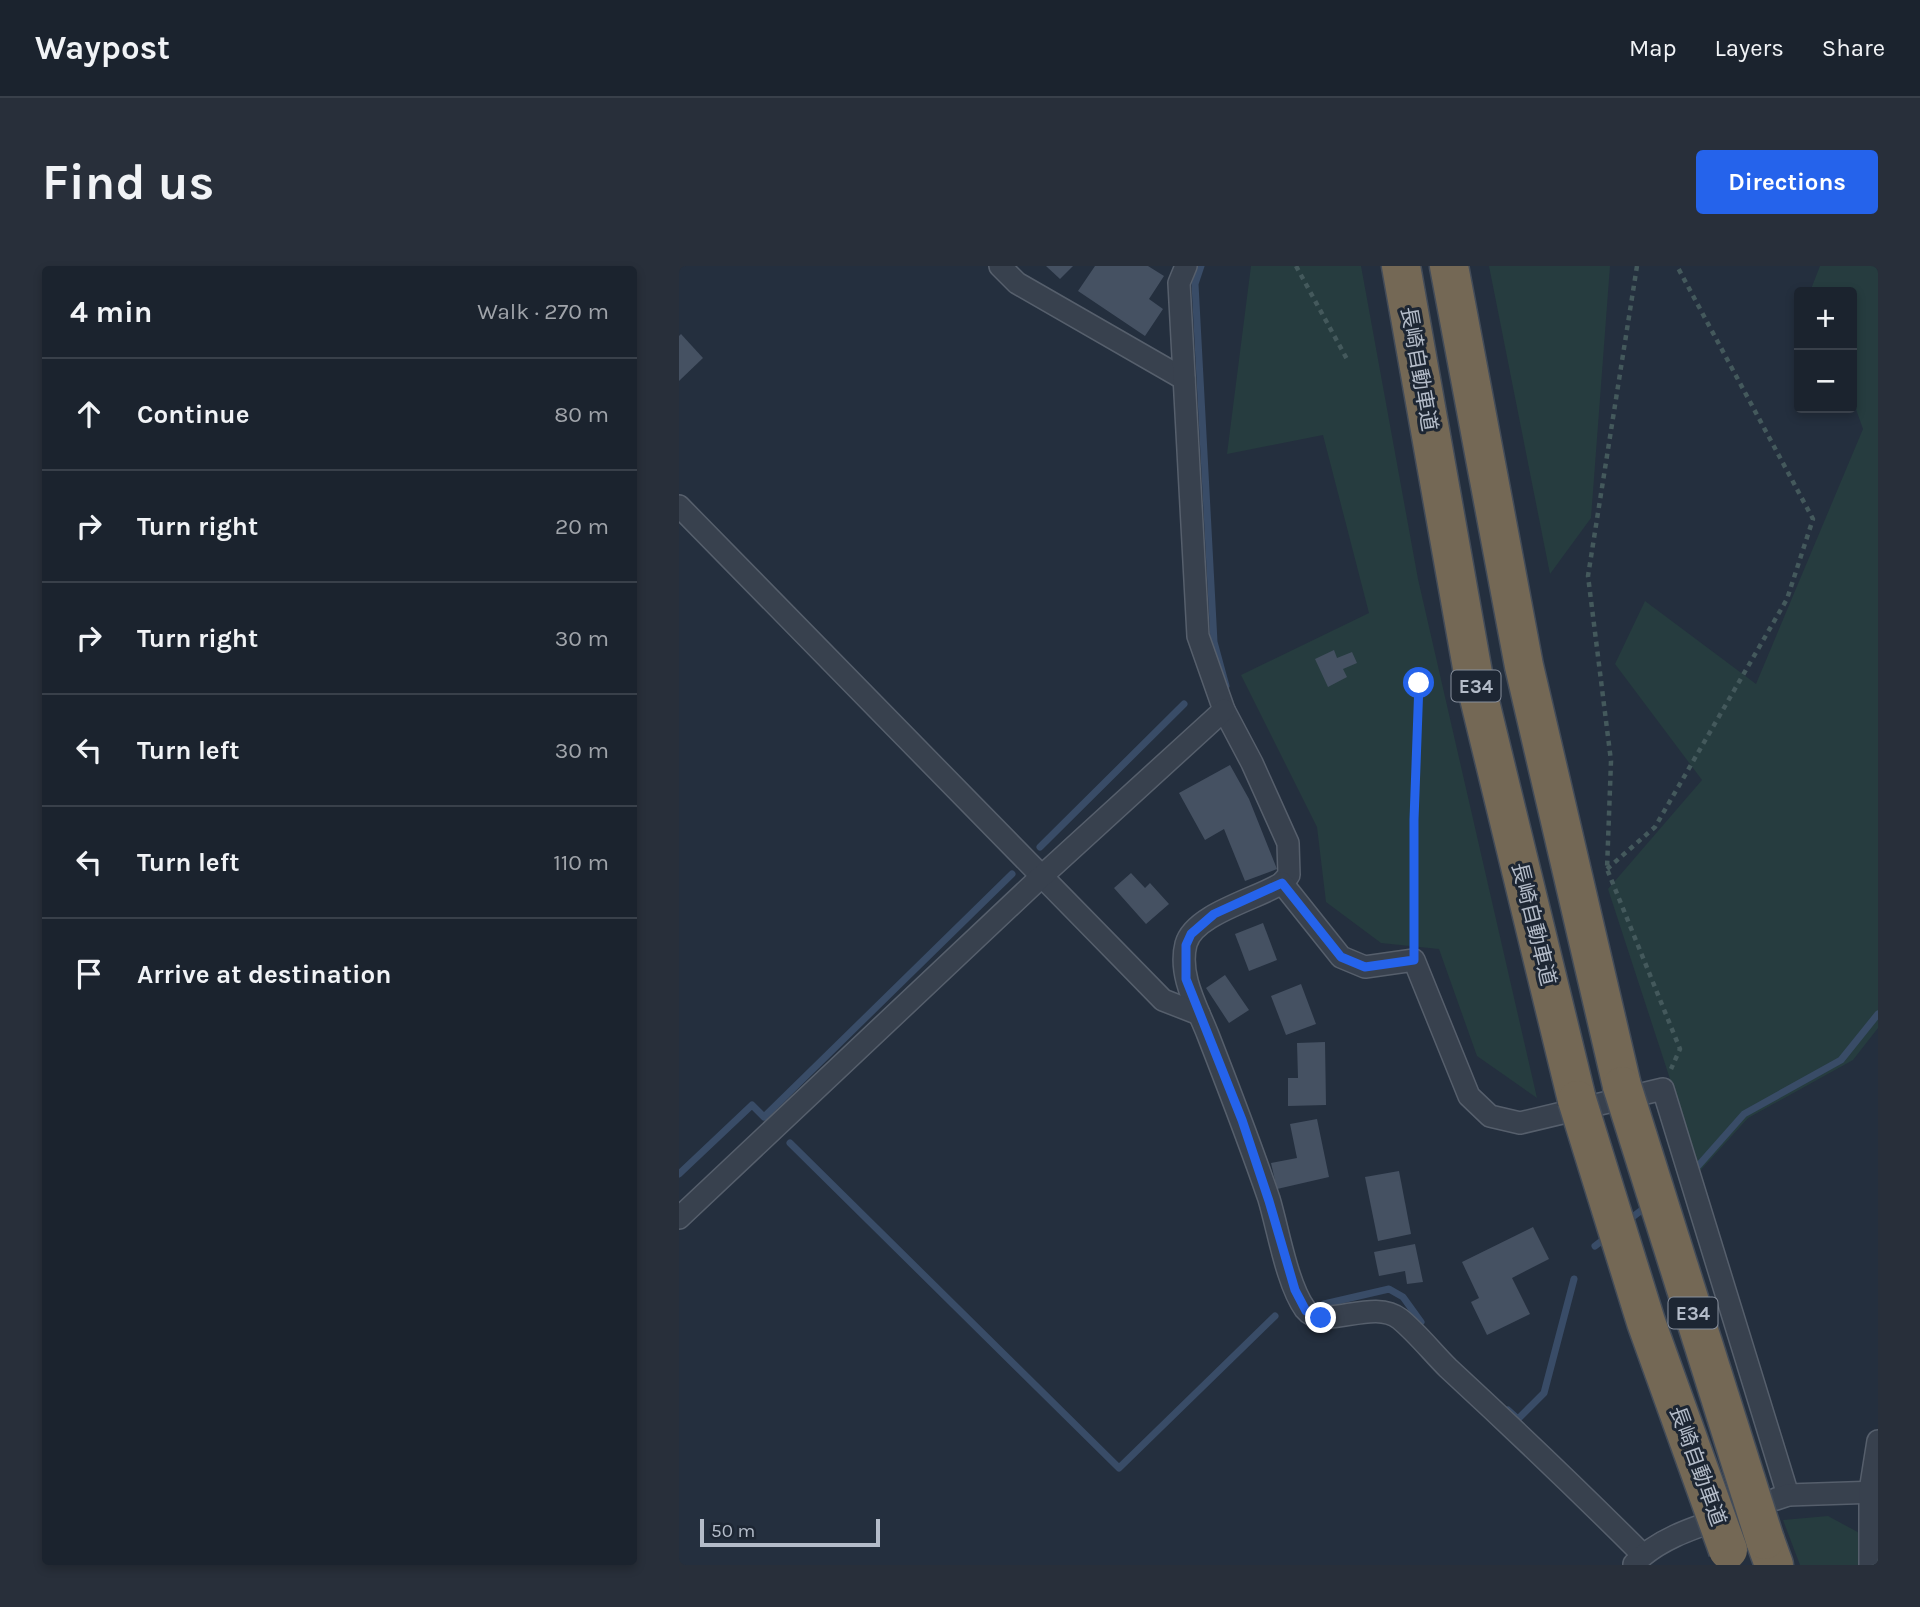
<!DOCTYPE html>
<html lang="en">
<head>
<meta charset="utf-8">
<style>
	:root { --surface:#1b232e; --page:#282f3a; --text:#f1f3f6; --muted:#a0a4aa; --line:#39404a; --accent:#2563eb }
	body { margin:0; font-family:Karla,"Noto Sans JP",sans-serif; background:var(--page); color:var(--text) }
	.controls { position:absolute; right:21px; top:21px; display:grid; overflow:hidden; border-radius:7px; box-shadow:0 4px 10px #0003 }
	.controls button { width:63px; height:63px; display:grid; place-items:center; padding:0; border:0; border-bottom:2px solid var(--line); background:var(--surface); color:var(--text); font:35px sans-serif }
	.scale { position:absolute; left:21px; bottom:18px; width:180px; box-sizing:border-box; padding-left:7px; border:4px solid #b4bcc9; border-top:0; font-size:19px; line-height:24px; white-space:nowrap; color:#b4bcc9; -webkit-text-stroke:5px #1d2633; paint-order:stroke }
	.stop { position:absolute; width:21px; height:21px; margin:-16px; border:5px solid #2563eb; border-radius:50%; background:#fff }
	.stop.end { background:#2563eb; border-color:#fff; box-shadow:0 2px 7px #0008 }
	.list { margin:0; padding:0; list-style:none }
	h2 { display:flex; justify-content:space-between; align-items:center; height:91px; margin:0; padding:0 28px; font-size:30px }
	h2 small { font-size:23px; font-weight:400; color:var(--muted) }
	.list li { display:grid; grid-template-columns:46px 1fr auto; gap:21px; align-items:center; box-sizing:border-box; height:112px; padding:0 28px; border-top:2px solid var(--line) }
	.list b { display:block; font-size:26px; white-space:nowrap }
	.list em { font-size:23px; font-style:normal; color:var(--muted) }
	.icon { flex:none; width:38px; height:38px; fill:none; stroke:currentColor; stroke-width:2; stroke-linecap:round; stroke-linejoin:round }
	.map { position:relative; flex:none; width:1199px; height:1299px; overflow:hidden; border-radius:7px }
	header { display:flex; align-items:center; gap:42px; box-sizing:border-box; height:98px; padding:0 35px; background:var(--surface); border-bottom:2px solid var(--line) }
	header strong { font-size:33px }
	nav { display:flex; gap:38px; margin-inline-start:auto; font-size:24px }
	.intro { display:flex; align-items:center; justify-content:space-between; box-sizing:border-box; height:168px; padding:0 42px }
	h1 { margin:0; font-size:49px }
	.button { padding:18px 32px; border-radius:7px; background:var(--accent); color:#fff; font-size:24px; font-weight:700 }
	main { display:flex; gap:42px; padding:0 42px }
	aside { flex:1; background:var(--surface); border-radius:7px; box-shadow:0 4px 10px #0003 }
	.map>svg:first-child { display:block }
	.green { fill:#263c3f }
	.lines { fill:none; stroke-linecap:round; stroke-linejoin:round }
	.stream { stroke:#394c67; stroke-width:7 }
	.building { fill:#455162 }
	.minor-casing { stroke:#565f6c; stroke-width:24 }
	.motorway-casing { stroke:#434c59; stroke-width:41 }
	.path { stroke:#44595c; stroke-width:4.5; stroke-dasharray:5 5; stroke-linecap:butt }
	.minor { stroke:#38414e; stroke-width:21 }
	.motorway { stroke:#746855; stroke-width:38 }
	.motorway-bridge-casing { stroke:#434c59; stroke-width:41; stroke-linecap:butt }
	.motorway-bridge { stroke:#746855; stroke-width:38 }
	.route { stroke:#2563eb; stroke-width:9 }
	.labels { text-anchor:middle; stroke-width:6; stroke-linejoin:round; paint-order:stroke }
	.shield { fill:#1d2633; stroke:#878f9c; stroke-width:2 }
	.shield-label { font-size:19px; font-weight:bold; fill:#b4bcc9 }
	.street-label { font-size:21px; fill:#b4bcc9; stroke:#1d2633 }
</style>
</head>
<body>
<header>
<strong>Waypost</strong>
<nav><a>Map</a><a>Layers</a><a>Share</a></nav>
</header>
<div class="intro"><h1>Find us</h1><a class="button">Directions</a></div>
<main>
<aside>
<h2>4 min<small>Walk · 270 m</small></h2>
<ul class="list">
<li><svg class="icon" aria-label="ahead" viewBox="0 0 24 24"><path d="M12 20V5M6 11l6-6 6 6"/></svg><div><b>Continue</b></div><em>80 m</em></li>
<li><svg class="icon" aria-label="right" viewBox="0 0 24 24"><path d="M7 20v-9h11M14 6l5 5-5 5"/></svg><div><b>Turn right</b></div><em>20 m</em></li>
<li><svg class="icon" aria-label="right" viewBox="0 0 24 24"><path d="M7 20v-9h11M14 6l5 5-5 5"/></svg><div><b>Turn right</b></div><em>30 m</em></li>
<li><svg class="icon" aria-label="left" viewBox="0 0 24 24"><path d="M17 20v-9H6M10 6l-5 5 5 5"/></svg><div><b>Turn left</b></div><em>30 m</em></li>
<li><svg class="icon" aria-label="left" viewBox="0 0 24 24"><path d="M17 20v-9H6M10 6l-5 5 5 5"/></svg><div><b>Turn left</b></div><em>110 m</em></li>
<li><svg class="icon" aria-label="arrive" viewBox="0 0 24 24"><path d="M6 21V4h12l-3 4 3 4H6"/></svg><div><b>Arrive at destination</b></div></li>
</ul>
</aside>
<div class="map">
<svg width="1199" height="1299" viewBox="0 0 1199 1299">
	<rect width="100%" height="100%" fill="#242f3e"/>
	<g class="green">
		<path d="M572 0H682L739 313 858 832 798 790 760 683 702 677 647 636 638 561 562 409 690 347 644 169 548 188Z"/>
		<path d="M810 0H931L912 252 871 308Z"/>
		<path d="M1141 0H1199V762L1174 794 1069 852 1021 905 929 623 1023 514 936 398 966 335 1077 418 1184 163 1173 132V26H1134L1132 23Z"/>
		<path d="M1149 1250 1199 1277V1299H1121L1104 1254Z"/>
	</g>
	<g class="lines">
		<g class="stream">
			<path d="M522 0 516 18 535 376 547 420"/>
			<path d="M361 581 505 438"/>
			<path d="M111 877 440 1202 596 1050"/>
			<path d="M1019 900 1065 848 1162 794 1199 748"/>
			<path d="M0 908 73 839 85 851 333 608"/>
			<path d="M947 956 968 940"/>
			<path d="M916 980 929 970"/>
			<path d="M645 1038 710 1023 724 1031 742 1056"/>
			<path d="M829 1144 839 1153 865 1127 895 1013"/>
		</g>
	</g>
	<g class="building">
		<path d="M367 0H394L381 13Z"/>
		<path d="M416 0H469L485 10 470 33 484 43 466 70 399 25Z"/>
		<path d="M2 68 24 92 0 115V70Z"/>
		<path d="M655 384 658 392 673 386 678 397 664 403 668 411 649 421 636 393Z"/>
		<path d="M551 499 570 533 598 603 566 615 545 563 526 574 500 527Z"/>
		<path d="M452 607 466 622 471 617 490 638 467 658 435 622Z"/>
		<path d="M584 657 598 694 570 705 556 668Z"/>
		<path d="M546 709 570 744 550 757 527 722Z"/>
		<path d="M622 718 637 758 607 769 592 730Z"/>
		<path d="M646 776 647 839 609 840V812H619L618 777Z"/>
		<path d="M638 853 650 911 598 923 592 897 618 892 611 858Z"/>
		<path d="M720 905 732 968 699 975 686 911Z"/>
		<path d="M854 961 870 993 833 1012 851 1048 808 1069 792 1036 800 1032 783 996Z"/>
		<path d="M736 978 744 1016 728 1018 726 1005 700 1010 695 986Z"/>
	</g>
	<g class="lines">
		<defs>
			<g id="minor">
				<path d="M321 0 338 17 505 113"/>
				<path d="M507 0 500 17 519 370 545 444 573 497 609 577 610 609 603 617C578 633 515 648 507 678 499 709 518 741 529 769 550 823 571 877 590 933 599 963 608 1018 626 1043 644 1066 694 1031 721 1053 738 1067 753 1086 769 1102 835 1163 900 1225 964 1289"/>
				<path d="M0 240 484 734 520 748"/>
				<path d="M603 617 662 691 686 701 735 694 790 830 811 850 841 857 984 823 1109 1229"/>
				<path d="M0 952 363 610 545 444"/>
				<path d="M1097 1233 1109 1229 1199 1226"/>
				<path d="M955 1298C979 1273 1014 1262 1047 1251"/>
				<path d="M1191 1299V1225L1199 1175"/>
			</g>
			<g id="motorway">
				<path d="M722 0 794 407 898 834"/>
				<path d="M770 0 845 400 943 820"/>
				<path d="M1086 1274 1095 1299"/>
			</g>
		</defs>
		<use href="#minor" class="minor-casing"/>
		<use href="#motorway" class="motorway-casing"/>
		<g class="path">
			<path d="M617 0 669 95"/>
			<path d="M958 0 909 310 932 495 928 603 1001 783 992 803"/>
			<path d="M928 603 976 561 1108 333 1134 253 998 0"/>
			<path d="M735 672V554L740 417"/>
		</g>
		<use href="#minor" class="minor"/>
		<use href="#motorway" class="motorway"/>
		<defs>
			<g id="motorway-bridge">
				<path d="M943 820 1086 1274"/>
				<path d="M898 834 967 1056 1049 1284"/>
			</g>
		</defs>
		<use href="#motorway-bridge" class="motorway-bridge-casing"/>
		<use href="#motorway-bridge" class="motorway-bridge"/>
	</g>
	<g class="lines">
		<path class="route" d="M642 1052 627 1045 616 1024 590 935 563 854 507 713V679L512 668 535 648 603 617 662 691 686 701 735 694V554L740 417"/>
	</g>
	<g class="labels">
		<g class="shield">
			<rect x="772.5" y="404.5" width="49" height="31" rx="5"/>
			<rect x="989.5" y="1031.5" width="49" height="31" rx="5"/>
		</g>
		<g class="shield-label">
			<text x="797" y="427">E34</text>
			<text x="1014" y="1054">E34</text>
		</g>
		<g class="street-label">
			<text transform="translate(740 103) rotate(80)" y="7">長崎自動車道</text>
			<text transform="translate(855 658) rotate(76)" y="7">長崎自動車道</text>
			<text transform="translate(1019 1200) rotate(70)" y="7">長崎自動車道</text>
		</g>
	</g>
</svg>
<div class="controls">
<button>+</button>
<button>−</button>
</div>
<div class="scale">50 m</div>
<div class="stop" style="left:740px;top:417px"></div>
<div class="stop end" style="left:642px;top:1052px"></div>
</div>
</main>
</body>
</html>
